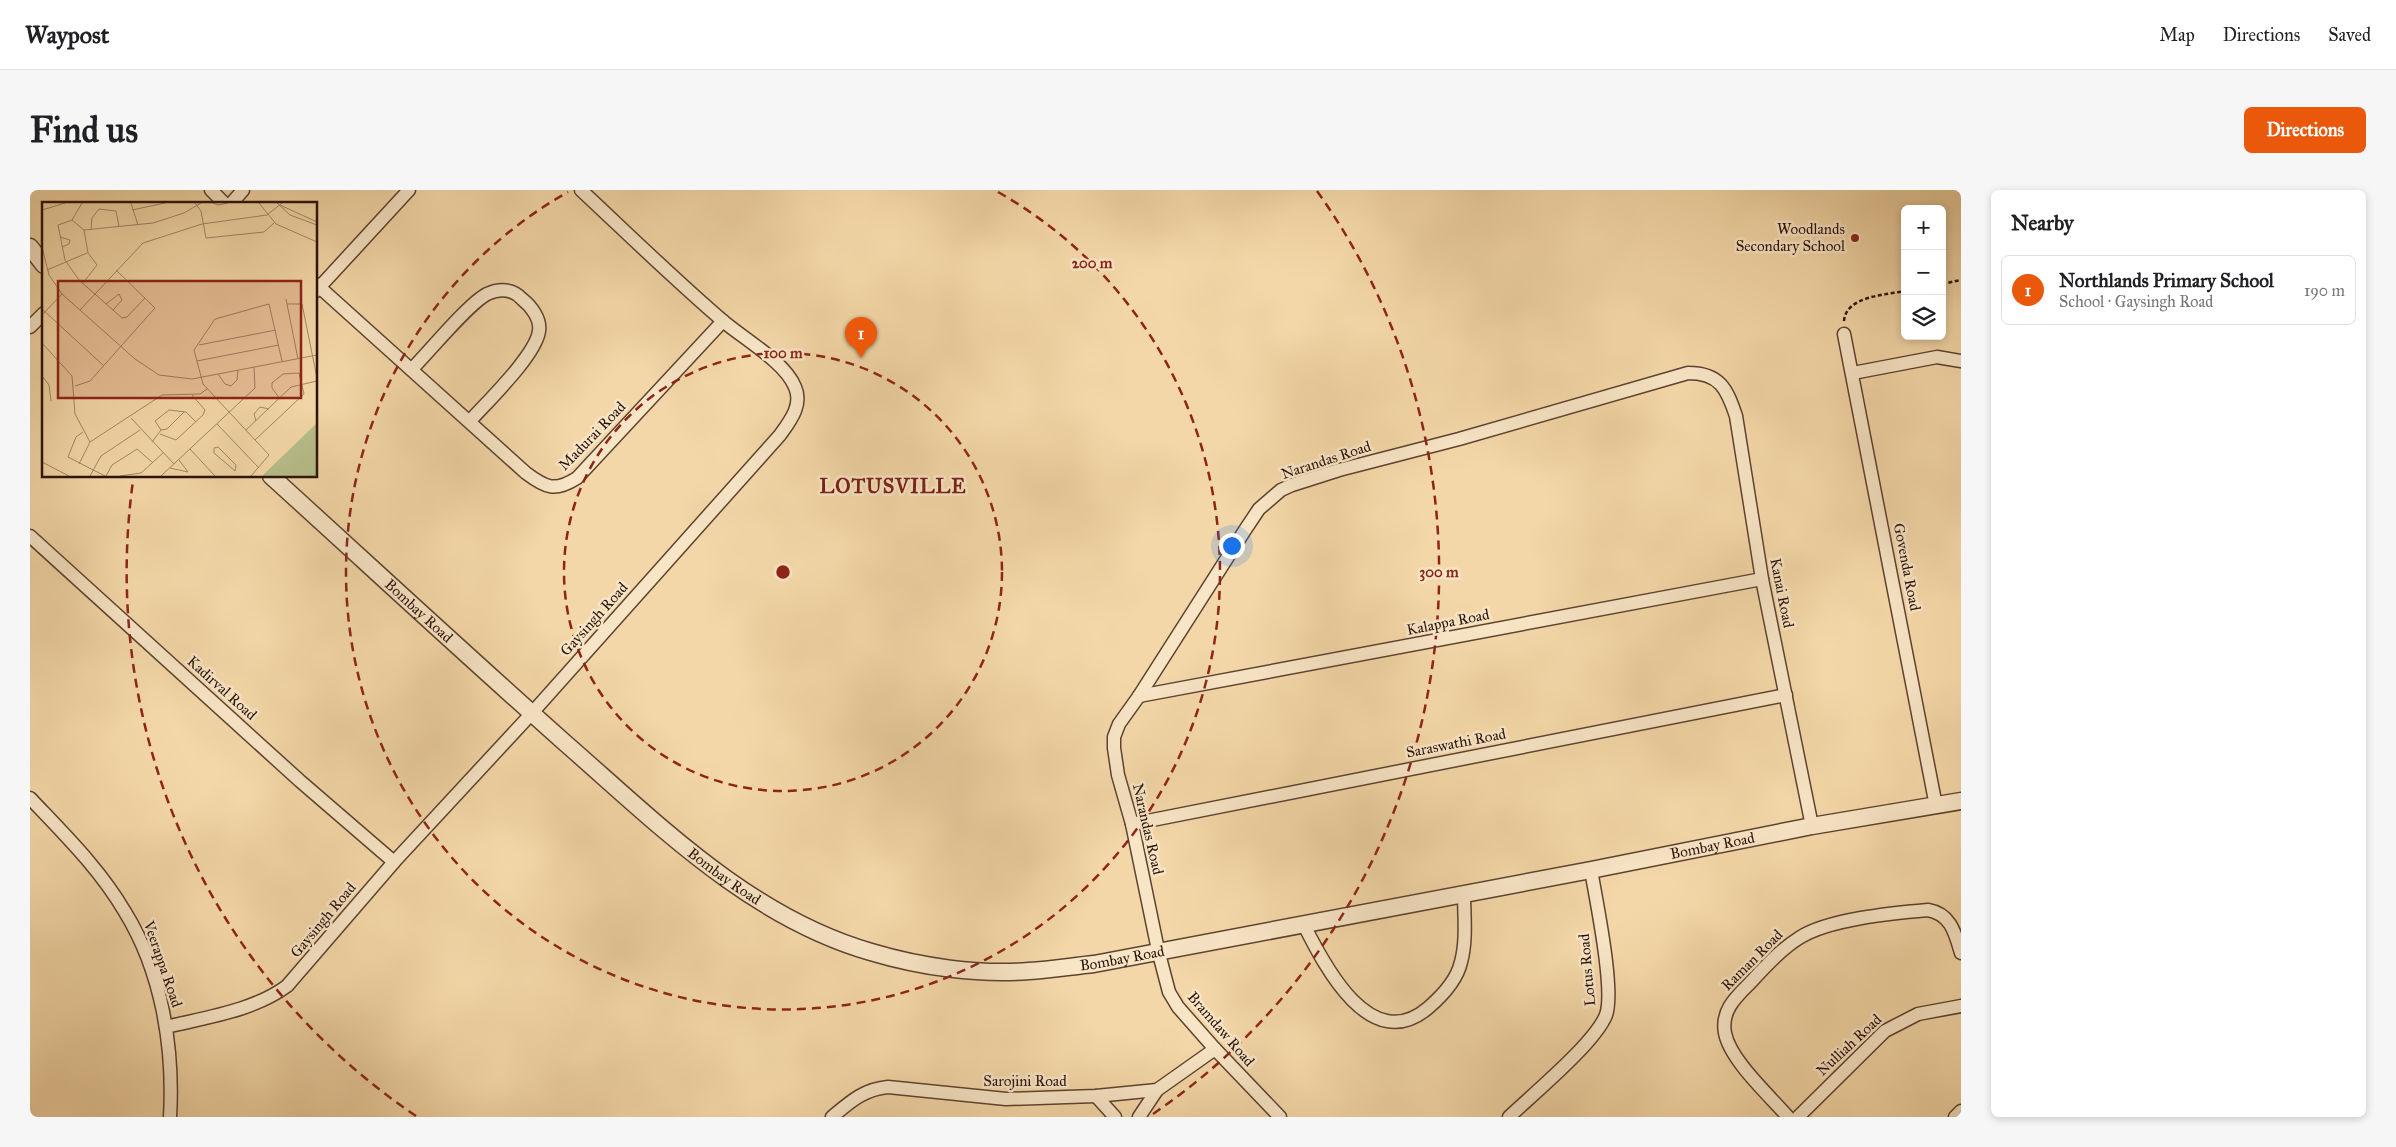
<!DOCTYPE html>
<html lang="en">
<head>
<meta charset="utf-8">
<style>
	:root { --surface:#fff; --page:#f6f6f6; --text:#202124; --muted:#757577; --line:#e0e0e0; --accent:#ea580c }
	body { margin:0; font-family:"IM FELL Great Primer",serif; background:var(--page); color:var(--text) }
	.controls { position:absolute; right:15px; top:15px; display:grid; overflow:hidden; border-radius:8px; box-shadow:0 2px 8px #0003 }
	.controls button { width:45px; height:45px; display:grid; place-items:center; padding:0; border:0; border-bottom:1px solid var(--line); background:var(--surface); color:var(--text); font:25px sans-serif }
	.you { position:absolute; left:1201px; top:355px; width:18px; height:18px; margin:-12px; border:4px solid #fff; border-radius:50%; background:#1a73e8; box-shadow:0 0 0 8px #1a73e833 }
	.badge { display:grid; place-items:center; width:32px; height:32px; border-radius:50%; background:var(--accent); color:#fff; font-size:16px; font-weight:700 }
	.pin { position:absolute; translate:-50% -41px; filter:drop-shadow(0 1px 2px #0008) }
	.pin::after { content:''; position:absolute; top:26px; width:18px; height:15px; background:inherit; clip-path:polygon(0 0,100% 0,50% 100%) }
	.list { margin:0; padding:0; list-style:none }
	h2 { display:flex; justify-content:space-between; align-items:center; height:65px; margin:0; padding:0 20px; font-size:21px }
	h2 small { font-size:16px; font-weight:400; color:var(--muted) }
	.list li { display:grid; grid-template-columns:32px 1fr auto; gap:15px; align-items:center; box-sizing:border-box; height:70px; margin:0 10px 10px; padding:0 10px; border:1px solid var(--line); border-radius:8px }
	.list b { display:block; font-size:19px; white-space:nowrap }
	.list p { margin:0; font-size:16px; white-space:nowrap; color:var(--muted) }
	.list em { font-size:16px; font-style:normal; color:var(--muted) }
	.icon { flex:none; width:28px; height:28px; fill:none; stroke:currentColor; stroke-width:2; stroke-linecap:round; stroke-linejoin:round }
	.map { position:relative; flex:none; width:1931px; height:927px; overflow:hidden; border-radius:8px }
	header { display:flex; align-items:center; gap:30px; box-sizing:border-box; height:70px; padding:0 25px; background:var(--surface); border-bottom:1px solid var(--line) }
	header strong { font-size:24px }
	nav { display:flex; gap:28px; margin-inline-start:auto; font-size:18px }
	.intro { display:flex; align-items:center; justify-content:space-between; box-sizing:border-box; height:120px; padding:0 30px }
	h1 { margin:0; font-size:35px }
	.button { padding:12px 22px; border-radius:8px; background:var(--accent); color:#fff; font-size:18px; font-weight:700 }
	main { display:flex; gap:30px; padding:0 30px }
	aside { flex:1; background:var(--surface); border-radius:8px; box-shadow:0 2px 8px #0003 }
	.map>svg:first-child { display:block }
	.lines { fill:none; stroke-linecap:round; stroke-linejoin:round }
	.minor-casing { stroke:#5c4330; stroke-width:15 }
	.tertiary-casing { stroke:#5c4330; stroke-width:19 }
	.path { stroke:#291208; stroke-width:2.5; stroke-dasharray:4 2.5; stroke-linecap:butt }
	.minor { stroke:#f8e5c6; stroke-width:12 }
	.tertiary { stroke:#f8e5c6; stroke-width:16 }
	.ring { fill:none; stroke:#8f2418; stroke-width:2.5; stroke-dasharray:9 6 }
	.poi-dot { fill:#8f2418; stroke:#f8e5c6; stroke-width:2 }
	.labels { text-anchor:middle; stroke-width:5; stroke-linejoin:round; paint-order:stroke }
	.poi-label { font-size:15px; fill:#291208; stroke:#f8e5c6; text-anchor:end }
	.street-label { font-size:15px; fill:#291208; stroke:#f8e5c6 }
	.district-label { font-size:20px; font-weight:bold; letter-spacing:1px; fill:#7a1f14; stroke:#f8e5c6 }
	.inset-road { fill:none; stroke:#a38868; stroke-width:1 }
	.view { fill:#8f2418; fill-opacity:0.15; stroke:#8f2418; stroke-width:2.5 }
	.inset-edge { fill:none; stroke:#291208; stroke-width:2.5 }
	.centre { fill:#8f2418; stroke:#f8e5c6; stroke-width:2.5 }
	.ring-label { font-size:15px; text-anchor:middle; font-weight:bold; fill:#8f2418; stroke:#f8e5c6; stroke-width:5; stroke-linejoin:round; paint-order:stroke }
</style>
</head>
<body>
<header>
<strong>Waypost</strong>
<nav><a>Map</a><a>Directions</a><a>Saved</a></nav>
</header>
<div class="intro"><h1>Find us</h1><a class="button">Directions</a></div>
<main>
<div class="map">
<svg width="1931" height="927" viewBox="0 0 1931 927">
	<rect width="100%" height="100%" fill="#f4d7a8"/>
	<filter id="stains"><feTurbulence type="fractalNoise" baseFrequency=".004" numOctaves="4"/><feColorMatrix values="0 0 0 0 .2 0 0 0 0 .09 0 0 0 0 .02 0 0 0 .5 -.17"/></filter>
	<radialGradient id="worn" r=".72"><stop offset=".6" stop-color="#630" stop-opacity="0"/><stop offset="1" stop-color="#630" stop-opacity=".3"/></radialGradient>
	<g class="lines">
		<defs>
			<g id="minor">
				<path d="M181 0 195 14"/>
				<path d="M201 14 213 0"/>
				<path d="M286 94 496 283C516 298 525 302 547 288L693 131"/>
				<path d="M286 101 379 0"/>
				<path d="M0 137 14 123"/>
				<path d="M1814 144 1906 616"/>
				<path d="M382 179C399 162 438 114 457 104 470 98 483 99 492 109 501 116 511 129 509 141 506 165 457 212 440 231"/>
				<path d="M1823 183 1907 167 1931 171"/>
				<path d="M0 346 270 591 364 672"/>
				<path d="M1109 506 1732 389"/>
				<path d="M0 608C34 644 70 679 95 722 132 782 144 858 140 927"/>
				<path d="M1102 634 1756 505"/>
				<path d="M1274 735C1295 777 1341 866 1398 818 1412 806 1427 790 1431 772 1437 750 1434 725 1434 703"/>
				<path d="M136 837C177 827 223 821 257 796L364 672 502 523 750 245C760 231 773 215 765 197 755 172 714 149 693 131 644 89 598 44 551 0"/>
				<path d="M1066 906 1085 927"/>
				<path d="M802 927C820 912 834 899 858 897L976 909 1066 906 1127 900 1185 859"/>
				<path d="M1109 927 1127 900"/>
				<path d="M1250 927 1185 859 1148 817 1139 802 1128 760 1102 634 1088 585 1084 558V547L1089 534 1109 506 1215 340 1229 319 1251 300 1262 295 1309 280 1429 249 1658 183C1690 183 1697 199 1706 226L1732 389 1782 636"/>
				<path d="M1479 927C1503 904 1565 853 1576 825 1585 800 1566 710 1561 680"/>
				<path d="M1758 927C1739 905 1700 870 1695 843 1691 821 1705 808 1719 794 1734 778 1750 760 1769 748 1798 729 1863 723 1898 720 1921 724 1925 743 1931 763"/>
				<path d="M1768 927 1855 841 1888 824 1931 816"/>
				<path d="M1925 927 1931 921"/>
			</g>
			<g id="tertiary">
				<path d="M0 57 14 75"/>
				<path id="s1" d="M241 286C339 375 436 465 534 552 627 633 719 727 841 762 891 777 948 785 999 781 1021 780 1043 776 1064 774L1561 680 1782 636 1931 611"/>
			</g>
		</defs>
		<use href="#minor" class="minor-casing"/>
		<use href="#tertiary" class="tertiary-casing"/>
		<g class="path">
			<path d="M1912 94 1931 90"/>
			<path d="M1814 131C1816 106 1855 105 1875 101"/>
		</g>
		<use href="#minor" class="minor"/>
		<use href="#tertiary" class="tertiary"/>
	</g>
	<g class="ring">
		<circle cx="753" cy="382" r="219"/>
		<path d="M968 2A437 437 0 1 1 538 2"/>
		<path d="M386 926A656 656 0 0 1 103 291M1287 1A656 656 0 0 1 1120 926"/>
	</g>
	<circle class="poi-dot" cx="1825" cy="48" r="5"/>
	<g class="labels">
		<g class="poi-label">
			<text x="1815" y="44">Woodlands<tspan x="1815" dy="17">Secondary School</tspan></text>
		</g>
		<g class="street-label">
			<text transform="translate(562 246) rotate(-46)" y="5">Madurai Road</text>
			<text transform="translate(1296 270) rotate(-18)" y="5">Narandas Road</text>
			<text transform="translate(1877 377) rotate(79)" y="5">Govenda Road</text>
			<text transform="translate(1752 403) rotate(79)" y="5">Kanai Road</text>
			<text dy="5" stroke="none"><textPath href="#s1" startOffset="200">Bombay Road</textPath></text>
			<text transform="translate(564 429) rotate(-48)" y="5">Gaysingh Road</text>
			<text transform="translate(1418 432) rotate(-11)" y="5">Kalappa Road</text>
			<text transform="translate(192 498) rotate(42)" y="5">Kadirval Road</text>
			<text transform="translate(1426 553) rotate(-11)" y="5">Saraswathi Road</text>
			<text transform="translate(1118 639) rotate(77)" y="5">Narandas Road</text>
			<text dy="5" stroke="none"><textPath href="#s1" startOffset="1626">Bombay Road</textPath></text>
			<text dy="5" stroke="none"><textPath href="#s1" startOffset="605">Bombay Road</textPath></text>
			<text transform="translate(293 730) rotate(-50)" y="5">Gaysingh Road</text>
			<text dy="5" stroke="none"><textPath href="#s1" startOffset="1025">Bombay Road</textPath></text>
			<text transform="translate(1722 770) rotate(-45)" y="5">Raman Road</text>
			<text transform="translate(133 774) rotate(71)" y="5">Veerappa Road</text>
			<text transform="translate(1557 780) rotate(-95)" y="5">Lotus Road</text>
			<text transform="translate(1191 839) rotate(49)" y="5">Bramdaw Road</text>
			<text transform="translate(1819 855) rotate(-43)" y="5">Nulliah Road</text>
			<text x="995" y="896">Sarojini Road</text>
		</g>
		<g class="district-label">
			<text x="863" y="303">LOTUSVILLE</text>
		</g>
	</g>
	<g transform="translate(12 12)">
		<rect width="275" height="275" fill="#f4d7a8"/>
		<path d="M275 221V274H220Z" fill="#b7bf8b"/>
		<path class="inset-road" d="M40 1 30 18 16 23 23 58 37 78 80 116 85 115 103 96M89 1 96 23M153 1 159 9 164 36 222 30 232 21M171 1 176 3 186 1M217 1 234 22 275 40M235 1 248 13 275 23M238 3 275 20M0 8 23 1M90 8 123 1M30 18 42 28 111 21 142 11 159 1M49 27 50 16 57 7 74 9 77 24M18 35 28 38 27 42 20 45M0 45 7 73 20 92 93 157 117 173 150 177 275 153M5 68 45 51M41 81 55 63 46 51 42 28M244 97 256 157M64 102 77 92 80 98 71 108M245 102H260L275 176M0 107 62 164M38 108 101 41 160 22 225 13 240 1M0 113 20 92M0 141 30 174 33 212 48 240M157 143 234 128M155 159 237 143M176 172 183 182 189 184 195 178 196 168M0 174 7 183 9 199M33 184 48 179 113 106 74 68M89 216 132 262M214 219 212 212 218 205 227 207M175 222 217 266M119 228 113 219 127 208 144 210 154 220M204 228 249 185 275 179M41 230 34 235 26 255 63 274M118 232 134 238 161 213 163 208 150 193M213 238 262 192 257 171 241 172 230 181V186L238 197M110 240 119 228 125 227 142 210M176 245 194 263 193 269 172 251V246ZM148 247 173 274M0 260 27 274M37 262 48 240 120 193 158 192 165 187M128 266 146 270 137 258M48 274 59 254 98 228M64 274 70 263 95 247 111 261M78 274 99 271 121 251M119 274 213 186 212 165M209 274 227 253 161 182 152 148 173 117 227 102 240 159"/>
		<path class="view" d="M16 79H259V196H16Z"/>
		<rect width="275" height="275" class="inset-edge"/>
	</g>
	<circle cx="753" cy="382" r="8" class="centre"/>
	<g class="ring-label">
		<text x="1062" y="78">200 m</text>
		<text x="753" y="168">100 m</text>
		<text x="1409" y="387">300 m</text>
	</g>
	<rect width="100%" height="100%" filter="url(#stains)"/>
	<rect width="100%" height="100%" fill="url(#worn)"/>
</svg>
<div class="controls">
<button>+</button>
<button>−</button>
<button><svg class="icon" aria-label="layers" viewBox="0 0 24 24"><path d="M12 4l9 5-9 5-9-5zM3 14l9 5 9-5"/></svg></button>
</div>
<div class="you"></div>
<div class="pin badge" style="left:831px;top:168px">1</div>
</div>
<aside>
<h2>Nearby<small></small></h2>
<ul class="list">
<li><span class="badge">1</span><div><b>Northlands Primary School</b><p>School · Gaysingh Road</p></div><em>190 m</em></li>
</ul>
</aside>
</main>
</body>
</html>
